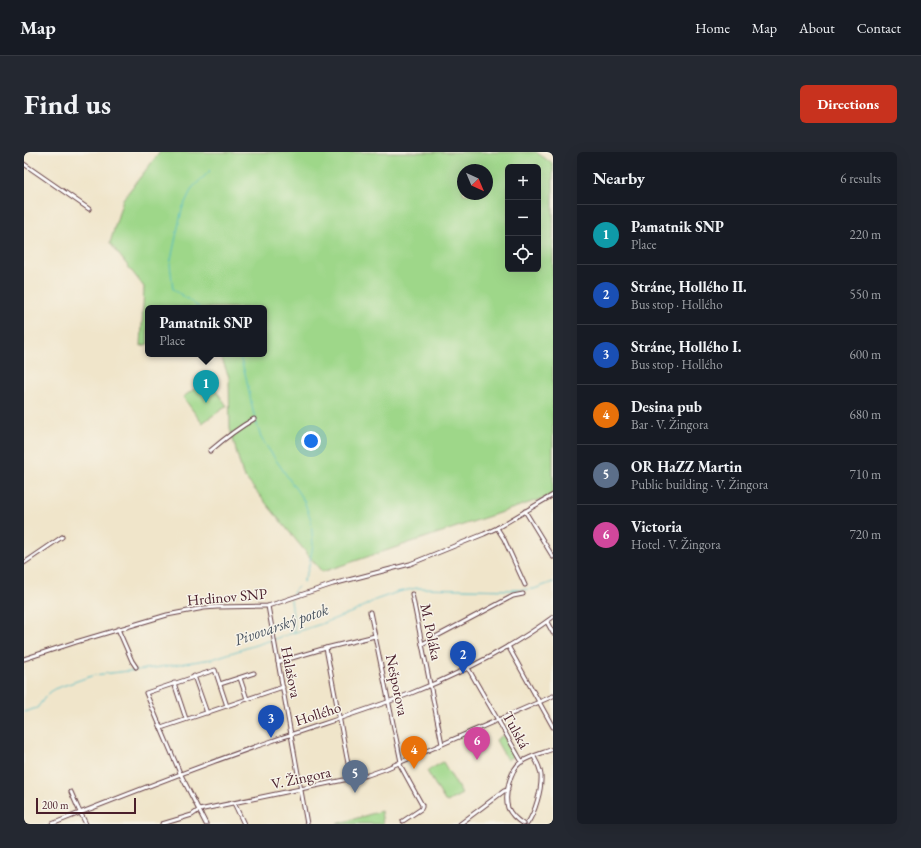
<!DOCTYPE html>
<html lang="en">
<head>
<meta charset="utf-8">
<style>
	:root { --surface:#171b24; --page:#242831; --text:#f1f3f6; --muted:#9ea1a6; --line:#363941; --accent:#c8321e }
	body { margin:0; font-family:"EB Garamond",serif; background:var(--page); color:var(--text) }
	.controls { position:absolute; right:12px; top:12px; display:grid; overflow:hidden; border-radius:6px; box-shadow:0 4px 16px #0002 }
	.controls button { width:36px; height:36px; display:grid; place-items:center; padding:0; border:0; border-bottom:1px solid var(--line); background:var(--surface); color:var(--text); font:20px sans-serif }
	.compass { position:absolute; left:433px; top:12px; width:36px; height:36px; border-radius:50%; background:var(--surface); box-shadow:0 4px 16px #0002; rotate:136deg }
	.scale { position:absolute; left:12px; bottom:10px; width:100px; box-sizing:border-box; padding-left:4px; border:2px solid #4a1f2b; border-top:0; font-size:11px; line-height:14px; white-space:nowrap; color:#4a1f2b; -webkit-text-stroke:3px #f7f3e8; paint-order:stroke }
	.you { position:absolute; left:287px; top:289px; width:14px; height:14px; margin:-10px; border:3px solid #fff; border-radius:50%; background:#1a73e8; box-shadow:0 0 0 6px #1a73e833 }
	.badge { display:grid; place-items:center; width:26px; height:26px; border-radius:50%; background:var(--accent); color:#fff; font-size:13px; font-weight:700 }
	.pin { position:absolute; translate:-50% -33px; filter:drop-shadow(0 1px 2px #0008) }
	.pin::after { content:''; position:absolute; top:21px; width:14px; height:12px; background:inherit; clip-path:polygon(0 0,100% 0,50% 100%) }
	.popup { position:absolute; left:121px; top:153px; width:122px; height:52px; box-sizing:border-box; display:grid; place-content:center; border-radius:6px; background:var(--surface); filter:drop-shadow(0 1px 3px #0005); font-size:13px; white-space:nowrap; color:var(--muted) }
	.popup b { font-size:15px; color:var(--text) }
	.popup::after { content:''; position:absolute; left:50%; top:100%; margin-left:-8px; border:8px solid transparent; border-top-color:var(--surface) }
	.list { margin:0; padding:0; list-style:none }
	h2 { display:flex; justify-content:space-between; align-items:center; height:52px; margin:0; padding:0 16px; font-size:17px }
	h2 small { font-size:13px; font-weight:400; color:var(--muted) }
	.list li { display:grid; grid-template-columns:26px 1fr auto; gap:12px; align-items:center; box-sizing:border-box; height:60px; padding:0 16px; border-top:1px solid var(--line) }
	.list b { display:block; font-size:15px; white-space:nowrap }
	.list p { margin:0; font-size:13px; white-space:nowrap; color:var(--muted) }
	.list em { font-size:13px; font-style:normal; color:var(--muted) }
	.icon { flex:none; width:22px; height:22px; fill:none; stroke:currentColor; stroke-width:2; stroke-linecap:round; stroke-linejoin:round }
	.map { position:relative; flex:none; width:529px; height:672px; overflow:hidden; border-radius:6px }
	header { display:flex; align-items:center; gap:24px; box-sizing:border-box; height:56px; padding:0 20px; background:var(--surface); border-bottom:1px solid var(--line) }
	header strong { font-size:19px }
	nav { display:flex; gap:22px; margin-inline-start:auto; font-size:14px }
	.intro { display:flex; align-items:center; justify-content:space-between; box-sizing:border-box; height:96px; padding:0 24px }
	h1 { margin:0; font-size:28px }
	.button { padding:10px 18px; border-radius:6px; background:var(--accent); color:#fff; font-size:14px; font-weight:700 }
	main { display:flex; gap:24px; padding:0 24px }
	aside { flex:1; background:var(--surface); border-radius:6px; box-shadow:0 4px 16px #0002 }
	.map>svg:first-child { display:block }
	.green { fill:#9ed789; stroke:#747b5a; fill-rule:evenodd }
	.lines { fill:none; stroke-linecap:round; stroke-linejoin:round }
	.stream { stroke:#4cbac5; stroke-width:1 }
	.street-casing { stroke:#633d43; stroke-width:5 }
	.street { stroke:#fff; stroke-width:3 }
	.labels { text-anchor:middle; stroke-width:3; stroke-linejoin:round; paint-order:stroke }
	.street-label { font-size:15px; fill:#4a1f2b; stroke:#f7f3e8 }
	.water-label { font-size:16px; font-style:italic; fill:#4b5561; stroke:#f7f3e8 }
</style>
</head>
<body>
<header>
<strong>Map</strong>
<nav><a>Home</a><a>Map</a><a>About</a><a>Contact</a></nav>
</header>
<div class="intro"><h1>Find us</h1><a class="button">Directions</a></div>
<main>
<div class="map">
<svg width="529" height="672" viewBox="0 0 529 672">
	<rect width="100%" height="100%" fill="#f7f3e8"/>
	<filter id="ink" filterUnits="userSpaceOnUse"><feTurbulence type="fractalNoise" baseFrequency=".025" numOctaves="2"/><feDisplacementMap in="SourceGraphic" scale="8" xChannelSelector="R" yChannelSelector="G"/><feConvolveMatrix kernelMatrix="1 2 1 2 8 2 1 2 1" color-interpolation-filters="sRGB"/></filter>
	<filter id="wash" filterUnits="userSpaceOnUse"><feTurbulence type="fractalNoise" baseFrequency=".012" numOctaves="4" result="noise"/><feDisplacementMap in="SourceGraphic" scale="16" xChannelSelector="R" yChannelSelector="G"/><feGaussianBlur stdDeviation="0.9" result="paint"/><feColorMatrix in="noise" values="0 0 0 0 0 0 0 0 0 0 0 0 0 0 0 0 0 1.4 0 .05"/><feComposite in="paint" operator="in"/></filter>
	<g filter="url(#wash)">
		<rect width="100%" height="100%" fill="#f0e5ca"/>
		<g class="green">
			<path d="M136 0H512L529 12V343L298 420 219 323 206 277 205 225 196 202H240V156H124V192L117 194 120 135 86 91 99 47ZM484 15H514V117H484ZM439 18H463V42H439Z"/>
			<path d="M184 227 203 254 178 271 159 245Z"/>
			<path d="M479 583 491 603 483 608 472 588Z"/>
			<path d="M419 610 438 642 423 650 422 649H421L403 619Z"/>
			<path d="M357 659 359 672H313Z"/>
		</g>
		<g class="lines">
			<g class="stream">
				<path d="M176 156 149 137 146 112 158 57 168 36 187 18"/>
				<path d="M215 202 222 225 229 259 237 286 280 349 287 368 289 393 284 418 279 430"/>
				<path d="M268 445 270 439 274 435"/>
				<path d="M267 448 271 480"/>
				<path d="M0 560 13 556 22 544 30 537 70 523 130 516 188 507 297 472 331 459 351 448 374 440 393 436 488 438 510 437 529 430"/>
			</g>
		</g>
	</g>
	<g filter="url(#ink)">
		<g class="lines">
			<defs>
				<g id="street">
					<path d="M0 12 65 57"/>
					<path d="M186 299C200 287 214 276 230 267"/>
					<path d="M501 359 529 405"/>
					<path d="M473 376 480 387 501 433"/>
					<path d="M0 411 38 385"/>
					<path d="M388 442 418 592"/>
					<path d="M244 454 283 672"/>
					<path d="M346 460 377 610"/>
					<path d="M523 470 529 481"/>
					<path d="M94 477 108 509 112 515"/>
					<path d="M398 492 489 444 499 442"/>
					<path d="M484 494 529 575"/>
					<path d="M302 496 327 627"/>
					<path d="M0 507 52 490 143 463 180 456 193 455 244 454 309 432 386 412 460 382 473 376 529 343"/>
					<path d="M254 510 302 496 351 484"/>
					<path d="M444 516 498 610"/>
					<path d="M170 524 183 561"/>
					<path d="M216 526 223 547"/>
					<path d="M150 531 162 567"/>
					<path d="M196 532 230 521"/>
					<path d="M137 576 259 535"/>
					<path d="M375 611 398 653V655L397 657 379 669"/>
					<path d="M47 640 54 656 62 672"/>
					<path d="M210 651 220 672"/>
					<path d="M28 672C101 643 174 614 248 589 294 573 341 559 385 542 436 522 485 497 529 465"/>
					<path d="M138 672 168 663 175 658 344 623 361 617 529 544"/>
					<path d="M182 672 156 621 122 541 191 518 203 554"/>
					<path d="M436 672 480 639 484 638"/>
					<path d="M499 672C493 668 487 663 484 656 480 643 486 618 497 610 506 604 519 601 529 597"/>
					<path d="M503 672C511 661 518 637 517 623 516 616 513 610 510 605"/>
				</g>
			</defs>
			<use href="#street" class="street-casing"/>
			<use href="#street" class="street"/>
		</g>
	</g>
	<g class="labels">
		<g class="street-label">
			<text transform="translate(203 445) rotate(-5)" y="5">Hrdinov SNP</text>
			<text transform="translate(407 480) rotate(78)" y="5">M. Poláka</text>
			<text transform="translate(267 520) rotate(79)" y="5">Halašova</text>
			<text transform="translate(373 533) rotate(78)" y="5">Nešporova</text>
			<text transform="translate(294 562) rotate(-18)" y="5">Hollého</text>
			<text transform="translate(492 578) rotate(61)" y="5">Tulská</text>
			<text transform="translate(277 626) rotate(-12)" y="5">V. Žingora</text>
		</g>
		<g class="water-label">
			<text transform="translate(257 472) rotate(-19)" y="6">Pivovarský potok</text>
		</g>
	</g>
</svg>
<div class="controls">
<button>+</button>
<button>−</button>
<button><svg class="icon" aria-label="locate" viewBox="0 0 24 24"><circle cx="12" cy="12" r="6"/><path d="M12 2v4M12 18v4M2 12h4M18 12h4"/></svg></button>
</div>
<svg class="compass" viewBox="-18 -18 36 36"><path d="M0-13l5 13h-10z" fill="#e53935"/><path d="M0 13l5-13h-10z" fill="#9ea1a6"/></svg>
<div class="scale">200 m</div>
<div class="you"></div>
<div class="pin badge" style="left:182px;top:251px;background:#0f9aa8">1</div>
<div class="popup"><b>Pamatnik SNP</b>Place</div>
<div class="pin badge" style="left:439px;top:522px;background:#1a4fb4">2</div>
<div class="pin badge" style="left:247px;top:586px;background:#1a4fb4">3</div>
<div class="pin badge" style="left:390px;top:617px;background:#e8710a">4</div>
<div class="pin badge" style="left:331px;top:641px;background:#5c6f8a">5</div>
<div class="pin badge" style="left:453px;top:608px;background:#d1479c">6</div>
</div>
<aside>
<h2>Nearby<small>6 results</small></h2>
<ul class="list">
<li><span class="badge" style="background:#0f9aa8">1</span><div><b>Pamatnik SNP</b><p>Place</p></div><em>220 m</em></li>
<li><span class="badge" style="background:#1a4fb4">2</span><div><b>Stráne, Hollého II.</b><p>Bus stop · Hollého</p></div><em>550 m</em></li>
<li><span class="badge" style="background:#1a4fb4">3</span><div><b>Stráne, Hollého I.</b><p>Bus stop · Hollého</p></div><em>600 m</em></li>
<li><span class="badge" style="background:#e8710a">4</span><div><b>Desina pub</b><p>Bar · V. Žingora</p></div><em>680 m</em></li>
<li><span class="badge" style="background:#5c6f8a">5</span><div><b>OR HaZZ Martin</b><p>Public building · V. Žingora</p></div><em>710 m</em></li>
<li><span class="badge" style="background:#d1479c">6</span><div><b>Victoria</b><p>Hotel · V. Žingora</p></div><em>720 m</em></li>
</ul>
</aside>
</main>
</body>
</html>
